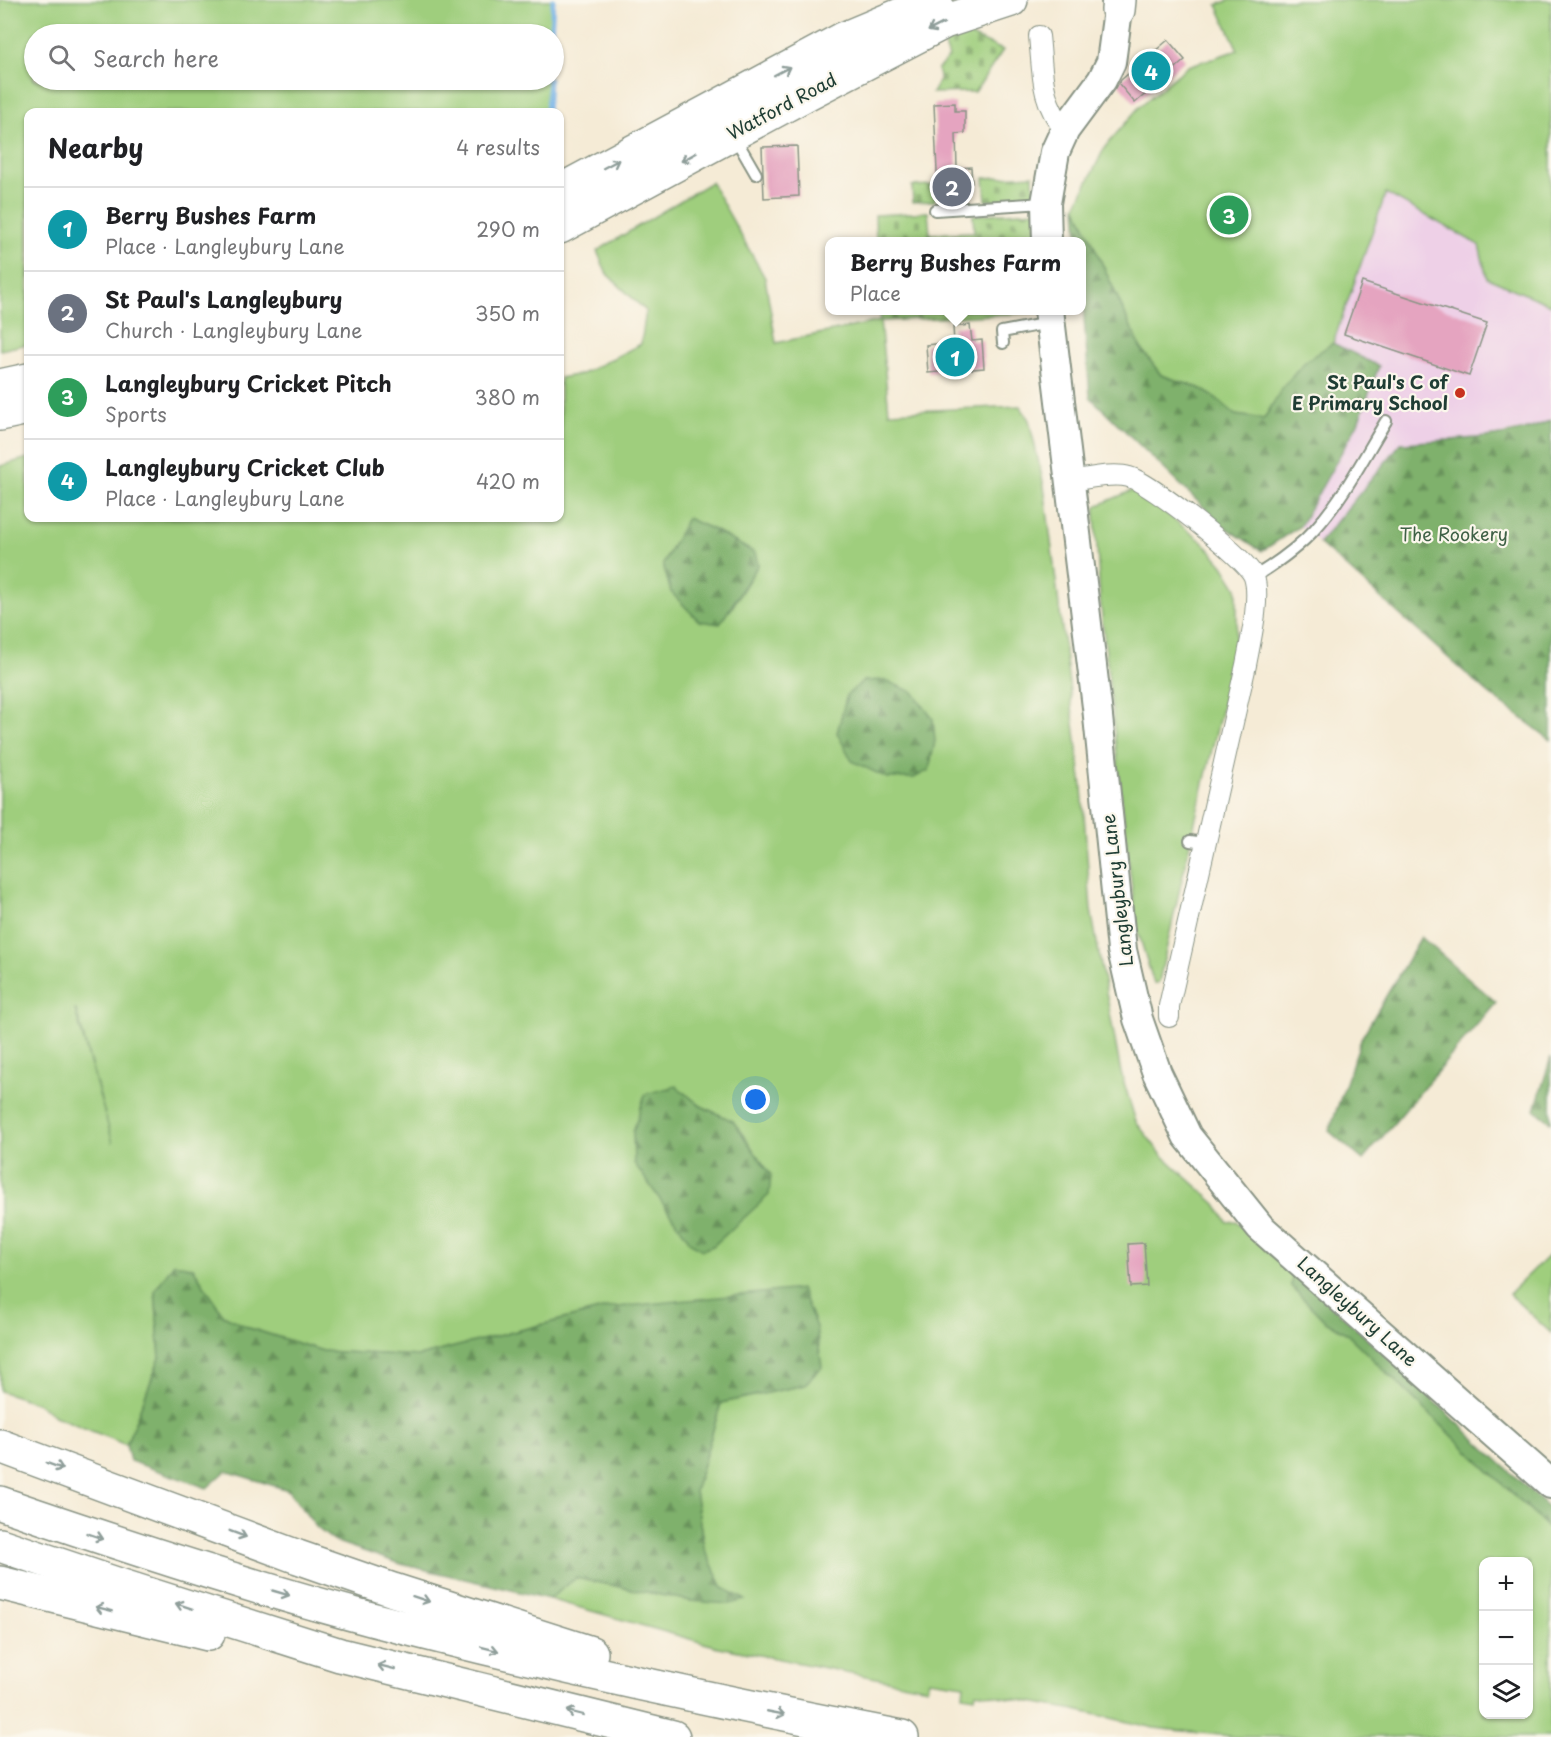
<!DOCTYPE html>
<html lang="en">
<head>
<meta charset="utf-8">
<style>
	:root { --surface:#fff; --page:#f2f2f2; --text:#202124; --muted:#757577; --line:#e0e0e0; --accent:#ea580c }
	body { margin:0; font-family:"Playpen Sans",sans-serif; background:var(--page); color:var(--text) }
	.controls { position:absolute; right:18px; bottom:18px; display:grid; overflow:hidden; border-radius:12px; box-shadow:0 2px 4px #0004 }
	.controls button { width:54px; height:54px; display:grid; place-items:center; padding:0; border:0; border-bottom:2px solid var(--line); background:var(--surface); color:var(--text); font:30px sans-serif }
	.you { position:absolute; left:756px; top:1100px; width:21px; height:21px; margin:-15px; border:4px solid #fff; border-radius:50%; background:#1a73e8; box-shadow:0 0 0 9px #1a73e833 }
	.badge { display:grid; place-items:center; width:39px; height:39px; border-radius:50%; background:var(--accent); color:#fff; font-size:20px; font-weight:700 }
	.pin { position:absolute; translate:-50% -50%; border:3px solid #fff; box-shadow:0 2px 6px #0006 }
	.popup { position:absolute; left:825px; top:237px; width:261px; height:78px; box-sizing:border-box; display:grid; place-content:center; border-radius:12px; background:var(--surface); filter:drop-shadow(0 2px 4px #0005); font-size:20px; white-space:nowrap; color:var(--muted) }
	.popup b { font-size:22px; color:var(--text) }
	.popup::after { content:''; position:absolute; left:50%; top:100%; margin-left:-12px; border:12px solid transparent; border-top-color:var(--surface) }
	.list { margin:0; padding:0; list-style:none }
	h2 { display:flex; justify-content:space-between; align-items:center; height:78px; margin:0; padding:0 24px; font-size:26px }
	h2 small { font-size:20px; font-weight:400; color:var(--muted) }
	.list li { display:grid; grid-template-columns:39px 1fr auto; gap:18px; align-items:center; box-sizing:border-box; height:84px; padding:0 24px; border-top:2px solid var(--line) }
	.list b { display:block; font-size:22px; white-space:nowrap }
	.list p { margin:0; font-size:20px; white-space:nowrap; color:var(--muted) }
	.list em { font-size:20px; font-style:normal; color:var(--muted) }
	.icon { flex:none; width:33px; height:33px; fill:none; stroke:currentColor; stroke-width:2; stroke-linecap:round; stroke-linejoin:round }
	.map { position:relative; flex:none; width:1551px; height:1737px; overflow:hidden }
	.search { position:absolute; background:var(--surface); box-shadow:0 2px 4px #0004; left:24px; top:24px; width:540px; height:66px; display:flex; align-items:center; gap:15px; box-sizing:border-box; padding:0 21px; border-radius:33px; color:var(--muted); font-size:22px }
	.panel { position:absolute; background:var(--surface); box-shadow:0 2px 4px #0004; left:24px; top:108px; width:540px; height:414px; border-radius:12px }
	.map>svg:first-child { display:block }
	.built { fill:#eed0e7 }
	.green { fill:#9fce7d; stroke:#5f8658; stroke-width:1.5; fill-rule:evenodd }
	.forest { fill:url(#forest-firs); stroke:#4f7750; stroke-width:1.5 }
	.cemetery { fill:url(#cemetery-stones); stroke:#5f8658; stroke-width:1.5 }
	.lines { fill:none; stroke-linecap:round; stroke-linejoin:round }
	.stream { stroke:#75b2e7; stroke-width:5 }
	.building { fill:#e5a4c0 }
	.lane-casing { stroke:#8a9485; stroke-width:14 }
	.street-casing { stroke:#8a9485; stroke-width:22 }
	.secondary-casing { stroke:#8a9485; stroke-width:32 }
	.highway-casing { stroke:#8a9485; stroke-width:36 }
	.lane { stroke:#fff; stroke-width:10 }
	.street { stroke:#fff; stroke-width:20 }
	.secondary { stroke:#fff; stroke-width:28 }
	.highway { stroke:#fff; stroke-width:33 }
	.oneway { stroke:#8f9e9a }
	.poi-dot { fill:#c8321e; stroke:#fbf7ec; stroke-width:2 }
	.labels { text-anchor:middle; stroke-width:4.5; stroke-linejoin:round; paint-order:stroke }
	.street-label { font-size:18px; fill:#1f3d34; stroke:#fbf7ec }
	.poi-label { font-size:18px; font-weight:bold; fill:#1f3d34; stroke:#fbf7ec; text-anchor:end }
	.park-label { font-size:18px; fill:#3f6146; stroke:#fbf7ec }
</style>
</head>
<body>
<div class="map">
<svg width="1551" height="1737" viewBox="0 0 1551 1737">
	<defs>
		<pattern id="forest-firs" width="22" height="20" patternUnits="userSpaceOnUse" patternTransform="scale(1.5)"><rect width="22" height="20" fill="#7fb16c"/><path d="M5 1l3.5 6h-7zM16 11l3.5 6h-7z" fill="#67915a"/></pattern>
		<pattern id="cemetery-stones" width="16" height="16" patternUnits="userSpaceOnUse" patternTransform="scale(1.5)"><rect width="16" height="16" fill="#9fce7d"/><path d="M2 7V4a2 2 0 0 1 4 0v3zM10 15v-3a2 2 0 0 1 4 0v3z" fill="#81a867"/></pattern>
	</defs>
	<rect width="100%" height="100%" fill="#fbf7ec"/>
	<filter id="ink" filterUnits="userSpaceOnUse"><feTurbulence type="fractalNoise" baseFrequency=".0167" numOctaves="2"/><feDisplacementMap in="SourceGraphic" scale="12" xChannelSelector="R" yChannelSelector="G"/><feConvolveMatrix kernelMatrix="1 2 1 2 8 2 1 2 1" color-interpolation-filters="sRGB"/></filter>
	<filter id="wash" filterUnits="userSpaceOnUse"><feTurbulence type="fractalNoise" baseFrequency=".008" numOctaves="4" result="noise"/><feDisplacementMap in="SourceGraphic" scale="24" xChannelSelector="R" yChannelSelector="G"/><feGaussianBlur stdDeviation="1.35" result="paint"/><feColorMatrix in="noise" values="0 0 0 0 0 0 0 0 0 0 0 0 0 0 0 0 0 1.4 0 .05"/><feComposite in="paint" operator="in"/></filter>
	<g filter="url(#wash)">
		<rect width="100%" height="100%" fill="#f5ebd6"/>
		<path class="built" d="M1386 193 1479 245 1487 278 1551 305V420L1537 427 1484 437 1401 443 1319 543 1300 526 1358 423 1379 366 1333 343Z"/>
		<g class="green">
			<path d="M0 0H553L551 34H34V80H549L547 112H28V344L0 350Z"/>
			<path d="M1230 0H1551V305L1487 278 1479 245 1386 193 1333 343 1306 361 1283 387 1264 419 1235 415 1216 398 1199 388 1161 375 1140 347 1076 206 1105 147 1140 106 1188 66 1238 50 1217 5Z"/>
			<path d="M711 182 765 278 776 343 880 321 889 412 1020 406 1029 420 1044 486 1082 787 1091 910 1121 1073 1136 1122 1161 1154 1216 1204 1227 1222 1236 1221 1286 1269 1292 1276 1291 1286 1324 1320 1346 1333 1551 1531V1737H1239L1154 1728 1080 1711 976 1692 975 1697 963 1695 964 1685 929 1680 927 1688 718 1647 549 1599 576 1578 691 1601 744 1599 723 1588 704 1548 695 1491 721 1403 804 1385 607 1308 419 1356 323 1351 249 1328 223 1315 193 1268 155 1290 160 1358 126 1445 55 1416 37 1403 0 1391V466L28 458V518H560V378L582 374 641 344 646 311 607 274 597 251ZM687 519 714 530 755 554 758 565 730 611 663 564ZM75 1010H76L113 1143ZM676 1086 701 1106 733 1121 751 1146ZM1484 1562H1528V1714H1484Z"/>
			<path d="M1131 491 1139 493 1155 505 1204 543 1223 565 1237 588V622L1233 661 1192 834 1159 982 1154 984 1137 928 1126 840 1100 598 1095 515 1096 506Z"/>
			<path d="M1551 1253V1333L1509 1294Z"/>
		</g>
		<g class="forest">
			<path d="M1076 206 1140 347 1161 375 1199 388 1216 398 1235 415 1264 419 1283 387 1306 361 1333 343 1379 366 1358 423 1300 526 1262 551 1223 526 1090 397 1081 277V242L1078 241Z"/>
			<path d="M1551 420V740L1488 693 1319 543 1401 443C1446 439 1511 441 1551 420Z"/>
			<path d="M687 518 714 530 755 553 758 565 720 624 699 621 671 592 663 564Z"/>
			<path d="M884 680 913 692 933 719 935 741 929 770 914 778H887L852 761 837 733 847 695 863 681Z"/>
			<path d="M1421 937 1496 1002 1363 1160 1329 1131 1362 1037Z"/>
			<path d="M1551 1057V1122L1535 1110Z"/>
			<path d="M676 1086 701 1106 733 1121 771 1175 769 1195 713 1246 702 1250 691 1243 634 1163 633 1132 645 1094Z"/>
			<path d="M174 1263 193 1268 223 1315 249 1328 323 1351 419 1356 607 1308 801 1289 816 1327 822 1367 804 1385 721 1403 695 1491 704 1548 723 1588 745 1600 729 1604 691 1601 576 1578 549 1599 401 1564 334 1541 317 1528 288 1490 226 1471 207 1488 130 1461 126 1445 160 1358 155 1290Z"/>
			<path d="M1292 1276 1303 1279 1349 1321 1551 1510V1531L1346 1333 1324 1320 1291 1286Z"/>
		</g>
		<g class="cemetery">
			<path d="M962 32 1003 50 975 92 932 93 940 79 937 70 949 57 943 40Z"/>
			<path d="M1033 175 1034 198 986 201 984 178Z"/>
			<path d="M935 185V201L913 202 912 186Z"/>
			<path d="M1037 211 1038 241H876L875 215 928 212 930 234 974 232 973 215Z"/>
			<path d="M1042 310V312L880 321V311Z"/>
		</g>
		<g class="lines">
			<g class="stream">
				<path d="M551 34 553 0"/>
				<path d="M547 112 549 80"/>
			</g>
		</g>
		<g id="blocks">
			<g class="building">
				<path d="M1168 40 1185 60 1135 103 1119 84 1121 80Z"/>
				<path d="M955 103V111H965V133L956 134 957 168 971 167 972 183 957 184 958 194H938L934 104Z"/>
				<path d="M797 146 799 196 764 198 762 147Z"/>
				<path d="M1362 282 1487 323 1469 376 1344 334Z"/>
				<path d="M970 325 972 341 982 340 984 368 928 373 926 345 954 342 953 327Z"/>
				<path d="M1144 1243 1147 1286 1131 1287 1128 1244Z"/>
			</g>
		</g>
	</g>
	<g filter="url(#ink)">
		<use href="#blocks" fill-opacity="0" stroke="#8a9485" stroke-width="1.5"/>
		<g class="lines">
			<defs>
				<g id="lane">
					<path d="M734 136 756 174"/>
					<path d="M935 210 1045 203"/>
					<path d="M1003 343 1002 332 1049 323"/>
					<path d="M1254 577C1275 564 1299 547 1315 529 1344 497 1364 457 1386 421"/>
					<path d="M1190 841 1205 843"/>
				</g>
				<g id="street">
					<path d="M1039 36C1043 73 1040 100 1065 130"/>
					<path d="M1069 481C1086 479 1113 472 1129 477 1149 482 1248 559 1254 577 1261 598 1250 643 1246 665L1169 1006V1017"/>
				</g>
				<g id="secondary">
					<path d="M1047 242 1046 203 1055 152 1065 130 1102 80 1111 62 1118 10 1116 0"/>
					<path d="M1049 310 1097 707 1122 950 1138 1019 1157 1073 1187 1136 1260 1227 1551 1484"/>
				</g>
				<g id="highway">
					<path d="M1118 10 1119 0"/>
					<path d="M560 191 843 39 936 0"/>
					<path d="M560 227 808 93 944 22 1011 0"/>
					<path d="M0 386 28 380"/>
					<path d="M0 414 28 408"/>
					<path d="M0 1446 298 1557 393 1590 591 1653"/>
					<path d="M0 1503C122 1545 246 1586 371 1619 547 1665 723 1703 902 1737"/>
					<path d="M0 1545 119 1585 340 1655 673 1737"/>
					<path d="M0 1583 208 1634"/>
				</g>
			</defs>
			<use href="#lane" class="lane-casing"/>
			<use href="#street" class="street-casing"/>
			<use href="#secondary" class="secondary-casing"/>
			<use href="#highway" class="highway-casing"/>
			<use href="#lane" class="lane"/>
			<use href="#street" class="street"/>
			<use href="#secondary" class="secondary"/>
			<use href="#highway" class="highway"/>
		</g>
		<defs><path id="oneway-shaft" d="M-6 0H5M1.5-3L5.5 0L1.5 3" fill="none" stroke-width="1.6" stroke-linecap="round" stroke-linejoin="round" transform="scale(1.5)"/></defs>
		<g class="oneway">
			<use href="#oneway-shaft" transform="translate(936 27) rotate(153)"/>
			<use href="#oneway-shaft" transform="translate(782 71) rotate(-28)"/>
			<use href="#oneway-shaft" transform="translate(689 157) rotate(151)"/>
			<use href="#oneway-shaft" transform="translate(611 164) rotate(-28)"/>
			<use href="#oneway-shaft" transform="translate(55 1466) rotate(20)"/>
			<use href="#oneway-shaft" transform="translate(238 1534) rotate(21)"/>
			<use href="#oneway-shaft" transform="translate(95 1536) rotate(19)"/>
			<use href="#oneway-shaft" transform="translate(281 1593) rotate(16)"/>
			<use href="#oneway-shaft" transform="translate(421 1599) rotate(18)"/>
			<use href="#oneway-shaft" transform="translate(184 1606) rotate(-162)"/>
			<use href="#oneway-shaft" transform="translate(104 1609) rotate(-166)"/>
			<use href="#oneway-shaft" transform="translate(490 1649) rotate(14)"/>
			<use href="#oneway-shaft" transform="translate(386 1667) rotate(-166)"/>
			<use href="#oneway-shaft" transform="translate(575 1713) rotate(-166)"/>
			<use href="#oneway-shaft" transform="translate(776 1713) rotate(11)"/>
		</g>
	</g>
	<circle class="poi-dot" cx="1460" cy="393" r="6"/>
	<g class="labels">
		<g class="street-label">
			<text transform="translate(782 107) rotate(-28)" y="6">Watford Road</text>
			<text transform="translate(1118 890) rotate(-97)" y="6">Langleybury Lane</text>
			<text transform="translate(1357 1312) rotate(42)" y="6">Langleybury Lane</text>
		</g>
		<g class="poi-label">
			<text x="1448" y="389">St Paul's C of<tspan x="1448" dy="21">E Primary School</tspan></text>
		</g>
		<g class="park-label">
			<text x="1454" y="541">The Rookery</text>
		</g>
	</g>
</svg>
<div class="controls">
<button>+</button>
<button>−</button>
<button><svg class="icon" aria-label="layers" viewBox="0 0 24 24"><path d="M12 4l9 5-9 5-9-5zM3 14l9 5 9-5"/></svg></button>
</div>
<div class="you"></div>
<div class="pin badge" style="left:955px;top:357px;background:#0f9aa8">1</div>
<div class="popup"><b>Berry Bushes Farm</b>Place</div>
<div class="pin badge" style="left:952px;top:187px;background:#6b7280">2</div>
<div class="pin badge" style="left:1229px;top:215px;background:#2e9e5b">3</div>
<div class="pin badge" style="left:1151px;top:71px;background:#0f9aa8">4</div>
<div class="search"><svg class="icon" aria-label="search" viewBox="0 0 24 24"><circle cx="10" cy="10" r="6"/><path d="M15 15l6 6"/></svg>Search here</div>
<section class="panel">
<h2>Nearby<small>4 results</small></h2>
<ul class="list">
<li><span class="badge" style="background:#0f9aa8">1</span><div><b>Berry Bushes Farm</b><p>Place · Langleybury Lane</p></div><em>290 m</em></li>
<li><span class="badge" style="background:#6b7280">2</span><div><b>St Paul's Langleybury</b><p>Church · Langleybury Lane</p></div><em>350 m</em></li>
<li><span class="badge" style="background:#2e9e5b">3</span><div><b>Langleybury Cricket Pitch</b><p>Sports</p></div><em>380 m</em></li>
<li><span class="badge" style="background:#0f9aa8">4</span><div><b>Langleybury Cricket Club</b><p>Place · Langleybury Lane</p></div><em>420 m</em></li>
</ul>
</section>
</div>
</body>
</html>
